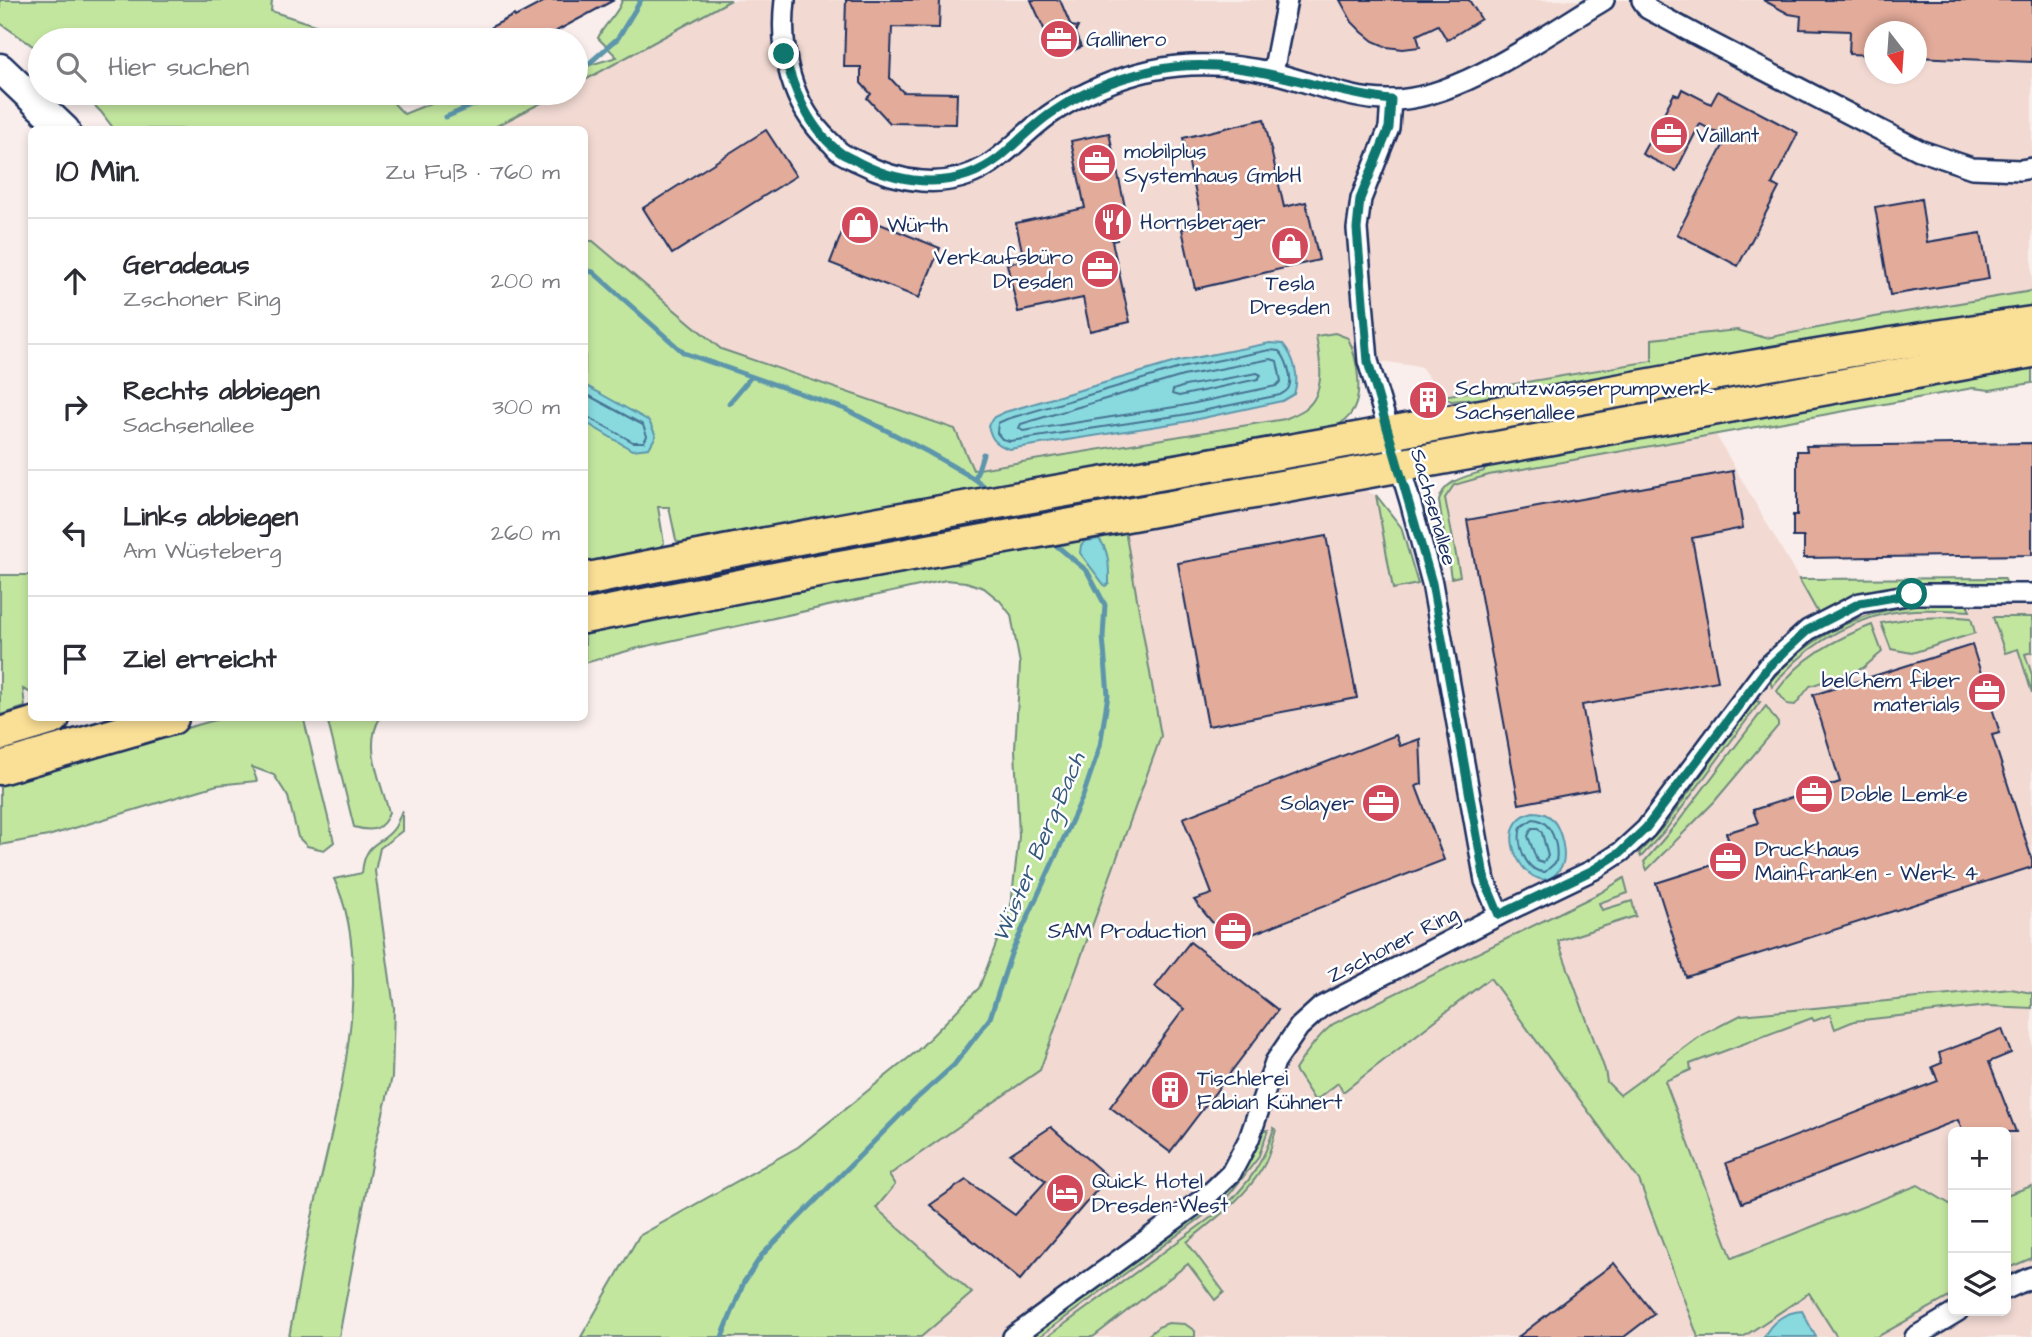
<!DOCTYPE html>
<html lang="de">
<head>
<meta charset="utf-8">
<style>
	:root { --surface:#fff; --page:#f7f7f7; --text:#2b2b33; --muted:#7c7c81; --line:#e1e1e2 }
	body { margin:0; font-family:"Architects Daughter",sans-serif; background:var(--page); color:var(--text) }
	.controls { position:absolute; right:21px; bottom:21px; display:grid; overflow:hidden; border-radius:10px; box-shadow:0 4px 10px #0003 }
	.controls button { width:63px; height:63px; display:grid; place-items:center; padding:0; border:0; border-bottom:2px solid var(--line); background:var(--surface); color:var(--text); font:35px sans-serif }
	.compass { position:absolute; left:1864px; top:21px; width:63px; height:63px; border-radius:50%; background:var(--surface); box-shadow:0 4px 10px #0003; rotate:163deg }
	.stop { position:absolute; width:21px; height:21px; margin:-16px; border:5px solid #0f766e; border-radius:50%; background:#fff }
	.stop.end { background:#0f766e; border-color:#fff; box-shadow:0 2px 7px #0008 }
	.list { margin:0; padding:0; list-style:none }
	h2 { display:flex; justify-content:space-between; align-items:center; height:91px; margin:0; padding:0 28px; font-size:30px }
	h2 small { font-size:23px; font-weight:400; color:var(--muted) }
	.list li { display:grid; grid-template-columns:46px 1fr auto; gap:21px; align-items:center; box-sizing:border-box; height:126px; padding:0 28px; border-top:2px solid var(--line) }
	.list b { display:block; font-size:26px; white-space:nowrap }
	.list p { margin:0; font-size:23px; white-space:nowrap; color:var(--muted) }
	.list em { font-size:23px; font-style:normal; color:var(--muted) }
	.icon { flex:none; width:38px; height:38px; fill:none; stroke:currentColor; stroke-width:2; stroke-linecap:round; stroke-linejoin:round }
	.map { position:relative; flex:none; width:2032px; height:1337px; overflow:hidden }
	.search { position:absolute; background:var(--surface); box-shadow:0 4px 10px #0003; left:28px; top:28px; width:560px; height:77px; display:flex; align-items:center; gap:18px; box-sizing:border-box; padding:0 24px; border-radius:38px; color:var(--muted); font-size:26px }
	.panel { position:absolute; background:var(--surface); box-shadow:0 4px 10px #0003; left:28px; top:126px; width:560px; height:595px; border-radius:10px }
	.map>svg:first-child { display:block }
	.built { fill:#f2dad3; fill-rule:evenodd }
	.green { fill:#c3e69f; stroke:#6f8a7e; stroke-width:2 }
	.water { fill:#89dadf; stroke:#5d96ab; stroke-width:2 }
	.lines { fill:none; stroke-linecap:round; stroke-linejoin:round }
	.shore { stroke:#477392; stroke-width:2 }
	.stream { stroke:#5d96ab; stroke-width:5 }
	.building { fill:#e3ab9a; stroke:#1b2f5e; stroke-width:2 }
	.minor-casing { stroke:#1b2f5e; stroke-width:24 }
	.secondary-casing { stroke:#1b2f5e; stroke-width:33 }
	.primary-casing { stroke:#1b2f5e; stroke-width:37 }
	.minor { stroke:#fff; stroke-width:19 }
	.secondary { stroke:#fff; stroke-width:28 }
	.primary { stroke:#fadf96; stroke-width:32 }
	.route { stroke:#0f766e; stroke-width:9 }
	.labels { text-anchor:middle; stroke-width:5; stroke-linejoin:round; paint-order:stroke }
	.poi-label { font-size:21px; fill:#1b2f5e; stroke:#fff; text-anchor:start }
	.street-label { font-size:21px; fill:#1b2f5e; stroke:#fff }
	.water-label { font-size:23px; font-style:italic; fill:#365a7e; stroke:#fff }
</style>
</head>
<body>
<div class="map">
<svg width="2032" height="1337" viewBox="0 0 2032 1337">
	<rect width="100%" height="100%" fill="#f9eeeb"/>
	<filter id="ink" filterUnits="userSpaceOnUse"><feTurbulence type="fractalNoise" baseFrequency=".0143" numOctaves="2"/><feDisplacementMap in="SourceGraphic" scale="14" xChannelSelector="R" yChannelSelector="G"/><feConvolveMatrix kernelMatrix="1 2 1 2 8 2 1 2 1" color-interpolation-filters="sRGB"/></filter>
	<g filter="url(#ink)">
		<g class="built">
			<path d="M731 0H2032V291L1869 318 1766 338 1737 330 1652 339V361L1443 396 1421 367 1387 362 1356 365 1354 350 1316 336 1321 366 1319 387 1307 407 1285 419 973 470 955 429 721 349 593 242 585 241 584 130H491L560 93H576V85ZM1874 32H1916V74H1874Z"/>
			<path d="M1716 435 1818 612 1855 596 1928 585 2032 584V1337H757L884 1179 1040 1070 1161 736 1125 530 1356 487 1376 495 1394 588 1459 576 1445 497 1454 485 1489 475ZM1953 1132H2006V1311H1953Z"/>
		</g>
		<g class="green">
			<path d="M0 0H272L271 11 324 28 336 40H40V51L0 23Z"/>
			<path d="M622 0H731L576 85V69L617 57 598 38C605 22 619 14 622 0Z"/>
			<path d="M82 93H384L404 114 456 93H560L491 129H114L101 112Z"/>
			<path d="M585 241H593L721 349 955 429 973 470 1285 419C1292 416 1299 413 1305 409 1327 392 1320 358 1316 336L1335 333 1348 338C1357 357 1365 397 1350 415 1344 423 1335 427 1326 431L1035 481 1034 478 1020 481V484L686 548 676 540 669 507H658L664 543 659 551 648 560 585 564Z"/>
			<path d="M2032 291V313L1476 408 1474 399 1451 401 1443 396 1652 361V339L1737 330 1766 338 1869 318Z"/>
			<path d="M2032 362V383L1990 390 1973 388 1489 475 1454 485 1445 498 1460 576 1451 578 1439 501C1444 480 1465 477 1484 471L1486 462Z"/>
			<path d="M1376 495 1401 527 1418 584 1393 589Z"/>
			<path d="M1125 530 1161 736 1040 1070 889 1175 895 1185 876 1208 972 1293 921 1337H581L639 1236 798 1147 917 1051 979 988 1011 905 1019 836 1015 749 1020 664 1011 615 1000 601 984 588 966 582 946 580 638 648 585 663V631L721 602 954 562 957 565 972 562V559Z"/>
			<path d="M0 575H32L31 693 23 689 25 707 0 715Z"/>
			<path d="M2004 578 2007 584 1928 585 1855 596 1818 613 1799 579Z"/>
			<path d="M1917 605H1967L1970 611C1943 610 1915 608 1889 613 1842 623 1801 650 1772 687L1770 681C1812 635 1855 613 1917 605Z"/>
			<path d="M1958 617 1971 618 1975 633 1912 653 1891 649 1881 623 1913 618Z"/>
			<path d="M1993 617H2032V652L2025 654 2032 675V693L2018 649 2005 653Z"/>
			<path d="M1872 625 1882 652 1863 668 1810 686 1795 705 1787 704 1777 691C1800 658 1835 639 1872 625Z"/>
			<path d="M1755 701 1760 702 1667 828 1641 857 1639 853 1665 825Z"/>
			<path d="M1766 706 1778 723V726L1714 802 1647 870 1644 862 1678 822Z"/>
			<path d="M222 718H301L304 720 334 842 324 850 307 846 298 837 288 797 274 775 252 767 257 781 217 785 48 836 0 845V781Z"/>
			<path d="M331 718H380C363 746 381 782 389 812 383 831 371 832 354 827L328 722 332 720Z"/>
			<path d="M402 810V831L380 848 375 871 394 1008 392 1077 373 1154 339 1337H289C296 1300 302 1263 310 1226 331 1129 380 973 334 879L362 873C365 838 383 846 395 827 398 822 400 815 402 810Z"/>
			<path d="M1624 878 1628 893 1599 903 1602 910 1632 901 1636 916 1558 941 1605 1070 1607 1082 1620 1095 1702 1035 1741 1015 2011 989 2032 993V1008L1988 1006 1854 1021 1835 1029 1830 1015 1814 1021 1812 1018 1690 1064 1691 1070 1665 1081 1732 1258 1918 1185 1953 1206V1295L1877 1337H1837L1809 1293 1743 1337H1698L1639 1180 1490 978 1343 1092 1338 1083 1315 1101 1295 1070C1306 1052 1317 1037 1333 1024L1600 893Z"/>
			<path d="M1274 1128 1276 1130C1272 1142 1270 1156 1263 1167 1245 1198 1215 1219 1187 1242L1224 1292 1215 1300 1188 1264 1093 1337H1047L1224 1208C1250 1181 1263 1164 1274 1128Z"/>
			<path d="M1268 1130 1258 1158 1225 1200 1039 1337H1032L1219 1201C1240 1180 1253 1160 1262 1131Z"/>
			<path d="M2032 1186V1258L2006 1269V1195Z"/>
			<path d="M1168 1323 1185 1324 1195 1331V1337H1146L1158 1327Z"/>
		</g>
		<g class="water">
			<path d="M1270 343 1283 344C1294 357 1300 377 1294 394L1282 401 1184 422 1009 449C995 444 991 439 988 425L994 417 1005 412 1179 361Z"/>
			<path d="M585 385 649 421 656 436 649 448 632 450 585 422Z"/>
			<path d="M1099 539C1110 551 1109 569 1109 584L1105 586 1080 553 1081 545 1086 541Z"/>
			<path d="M1533 812C1540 812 1548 814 1553 820 1561 830 1568 856 1561 867 1536 911 1483 825 1533 812Z"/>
			<path d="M1802 1311 1816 1337H1764C1771 1322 1785 1312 1802 1311Z"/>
		</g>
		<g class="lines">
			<g class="shore">
				<path d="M1270 350 1279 351C1286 357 1293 378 1289 387 1288 391 1283 393 1280 395L1182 415 1010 441 1002 439 997 433 998 423 1007 419 1180 368Z"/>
				<path d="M1271 359 1277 361 1281 381 1276 386 1181 406 1023 431 1019 428 1021 424 1183 376Z"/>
				<path d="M1257 373 1261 375 1258 379 1179 396 1172 394 1173 390 1185 386Z"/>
				<path d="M584 393 643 425 647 436 644 442H633L590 418 584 417"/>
				<path d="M1533 819C1552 820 1559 846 1556 862L1545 872C1525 872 1516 843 1521 827Z"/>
				<path d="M1532 828H1538L1542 833 1548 856 1543 863 1537 861 1528 836Z"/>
			</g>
			<g class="stream">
				<path d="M576 75 618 38 641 0"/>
				<path d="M446 117 501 93"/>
				<path d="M584 270 593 272 684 353 845 409 928 452 975 479 990 491"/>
				<path d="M729 403 751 377"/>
				<path d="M975 479 983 454"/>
				<path d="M722 1337 744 1282 762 1255 914 1101 954 1065 990 1018 1011 954 1083 796 1100 746 1108 695 1103 637 1105 605 1087 571 1051 541"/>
			</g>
		</g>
		<g class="building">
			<path d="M547 0H614L540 40H474L492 30 491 27 501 22 514 15 515 17Z"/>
			<path d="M846 0H940L939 28 892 27 890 78 903 92 957 93 956 124 890 123 867 98 871 94 861 83V67H844Z"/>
			<path d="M1031 0H1060L1071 26 1078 27 1075 33 1081 47 1057 58Z"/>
			<path d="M1340 0H1469L1481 19 1447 40 1438 25 1417 35 1420 47 1403 49 1387 47 1373 41 1362 32 1352 22Z"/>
			<path d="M1763 0H2032V62L1916 57V32H1874V55L1849 54 1850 31 1800 29 1801 16 1789 14Z"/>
			<path d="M1682 89 1711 104 1718 91 1798 133 1772 184 1779 188 1738 266 1677 234 1727 138 1700 124 1676 171 1642 154 1674 94 1679 96Z"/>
			<path d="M1264 119 1284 207 1306 202 1319 260 1195 289 1182 229 1203 225 1183 138Z"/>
			<path d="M766 130 796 176 672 254 643 208Z"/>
			<path d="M1109 133 1127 216 1113 220 1117 240 1112 241 1130 322 1090 331 1083 298 1018 312 1007 264 1024 260 1016 223 1085 208 1071 141Z"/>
			<path d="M1921 199 1927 242 1981 233 1989 279 1890 295 1875 207Z"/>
			<path d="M850 212 940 248 919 298 830 263Z"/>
			<path d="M1428 387 1440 403 1425 408 1417 396Z"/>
			<path d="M2032 443V555L1804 558V537H1793V515H1797V451H1807L1806 446Z"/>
			<path d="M1733 471 1743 528 1692 538 1718 681 1582 705 1598 789 1519 804 1467 520Z"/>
			<path d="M1326 536 1357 698 1208 726 1178 563Z"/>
			<path d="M1972 645 2000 733 1992 735 2032 860V867L1686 977 1656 883 1735 858 1726 833 1758 823 1753 810 1840 782 1813 695Z"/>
			<path d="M1396 735 1400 746 1420 739 1422 784 1416 786 1444 860 1229 943 1194 900 1212 894 1183 818Z"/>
			<path d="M1190 942 1278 1010 1170 1152 1110 1107 1184 1009 1155 987Z"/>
			<path d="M2002 1029 2011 1053 1989 1062 2016 1132H1963L1958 1120 1742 1203 1726 1163 1938 1081 1932 1067 1942 1063 1939 1053Z"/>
			<path d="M1051 1127 1108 1177 1020 1280 930 1205 966 1180 1015 1215 1046 1181 1010 1154Z"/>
			<path d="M1614 1263 1654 1314 1624 1337H1518Z"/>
		</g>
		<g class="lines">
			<defs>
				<g id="minor">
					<path d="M785 0C779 51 791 105 829 141 833 144 836 149 840 152 845 156 853 159 859 162 898 182 945 191 985 167 1011 152 1029 127 1055 111 1084 92 1117 78 1152 70 1191 62 1234 64 1273 73 1312 82 1350 101 1391 100 1458 100 1547 34 1604 0"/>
					<path d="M1642 0 1648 9 1700 37 1919 150 1972 168 2020 170 2032 168"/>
					<path d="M1273 73 1287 0"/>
					<path d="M1391 100 1389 128 1361 199 1357 229 1368 361 1410 501 1432 583 1485 881 1499 915"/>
					<path d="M2006 1289 2032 1277"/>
					<path d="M1013 1337 1207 1196 1231 1173 1249 1139 1275 1062 1299 1027 1321 1007 1499 915 1593 870 1621 852 1646 829 1767 667 1808 630 1860 603 1912 594H2032"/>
					<path d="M1915 1337 1958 1311"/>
				</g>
				<path id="secondary" d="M0 68 65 130"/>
				<g id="primary">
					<path d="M584 580C835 528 1088 487 1340 442 1570 400 1800 355 2032 323"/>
					<path d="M584 617 785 577 2032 351"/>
					<path d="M0 734 53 718"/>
					<path d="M0 768 172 718"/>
				</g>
			</defs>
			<use href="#minor" class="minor-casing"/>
			<use href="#secondary" class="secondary-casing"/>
			<use href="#primary" class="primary-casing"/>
			<use href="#minor" class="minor"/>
			<use href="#secondary" class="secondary"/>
			<use href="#primary" class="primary"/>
		</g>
	</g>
	<g class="lines" filter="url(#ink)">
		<path class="route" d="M784 54C794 90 809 130 841 153 847 157 854 159 860 163 906 186 958 190 1000 157 1018 142 1033 125 1053 112 1082 92 1116 79 1150 71 1234 51 1309 90 1391 100L1389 128 1360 199 1357 229 1368 362 1432 583 1485 881 1499 915 1593 870 1621 852 1646 828 1768 667 1808 630 1860 603 1912 594"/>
	</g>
	<defs>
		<symbol id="office-disc" viewBox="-11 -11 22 22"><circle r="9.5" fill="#d1495b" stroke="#fff"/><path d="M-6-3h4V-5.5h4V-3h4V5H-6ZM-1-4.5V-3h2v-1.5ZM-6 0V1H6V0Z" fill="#fff"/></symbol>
		<symbol id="restaurant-disc" viewBox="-11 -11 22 22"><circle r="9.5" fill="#d1495b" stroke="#fff"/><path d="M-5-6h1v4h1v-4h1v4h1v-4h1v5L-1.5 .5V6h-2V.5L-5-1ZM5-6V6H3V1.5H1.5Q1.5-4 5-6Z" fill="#fff"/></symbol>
		<symbol id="shop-disc" viewBox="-11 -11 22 22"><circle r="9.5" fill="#d1495b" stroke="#fff"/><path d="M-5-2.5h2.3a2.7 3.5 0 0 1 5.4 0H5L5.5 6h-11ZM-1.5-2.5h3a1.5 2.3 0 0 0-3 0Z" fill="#fff"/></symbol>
		<symbol id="building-disc" viewBox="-11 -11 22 22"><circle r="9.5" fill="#d1495b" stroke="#fff"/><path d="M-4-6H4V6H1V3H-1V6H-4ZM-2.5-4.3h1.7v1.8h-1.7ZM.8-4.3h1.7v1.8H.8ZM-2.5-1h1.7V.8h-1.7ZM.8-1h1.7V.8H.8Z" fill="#fff"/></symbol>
		<symbol id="hotel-disc" viewBox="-11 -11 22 22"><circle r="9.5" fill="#d1495b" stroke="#fff"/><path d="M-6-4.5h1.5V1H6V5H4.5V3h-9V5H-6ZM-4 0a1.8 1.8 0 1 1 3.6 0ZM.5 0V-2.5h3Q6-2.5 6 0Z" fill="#fff"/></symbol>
	</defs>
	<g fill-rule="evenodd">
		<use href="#office-disc" x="1037" y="17" width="44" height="44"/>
		<use href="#office-disc" x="1647" y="113" width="44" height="44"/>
		<use href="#office-disc" x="1075" y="141" width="44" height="44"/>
		<use href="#restaurant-disc" x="1091" y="200" width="44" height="44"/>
		<use href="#shop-disc" x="838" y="203" width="44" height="44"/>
		<use href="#shop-disc" x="1268" y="224" width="44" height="44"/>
		<use href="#office-disc" x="1078" y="247" width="44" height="44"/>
		<use href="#building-disc" x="1406" y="378" width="44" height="44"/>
		<use href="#office-disc" x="1965" y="670" width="44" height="44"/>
		<use href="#office-disc" x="1792" y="772" width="44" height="44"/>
		<use href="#office-disc" x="1359" y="781" width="44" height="44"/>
		<use href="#office-disc" x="1706" y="839" width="44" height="44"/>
		<use href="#office-disc" x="1211" y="909" width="44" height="44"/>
		<use href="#building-disc" x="1148" y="1068" width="44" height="44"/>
		<use href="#hotel-disc" x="1043" y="1171" width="44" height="44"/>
	</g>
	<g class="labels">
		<g class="poi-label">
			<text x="1086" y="46">Gallinero</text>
			<text x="1696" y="142">Vaillant</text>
			<text x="1124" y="158">mobilplus<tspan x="1124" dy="24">Systemhaus GmbH</tspan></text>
			<text x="1140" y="229">Hornsberger</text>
			<text x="887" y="232">Würth</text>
			<text x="1073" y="264" text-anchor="end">Verkaufsbüro<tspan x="1073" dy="24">Dresden</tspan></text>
			<text x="1290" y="290" text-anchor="middle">Tesla<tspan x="1290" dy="24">Dresden</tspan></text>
			<text x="1455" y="395">Schmutzwasserpumpwerk<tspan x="1455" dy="24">Sachsenallee</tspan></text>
			<text x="1960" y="687" text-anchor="end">belChem fiber<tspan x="1960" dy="24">materials</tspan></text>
			<text x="1841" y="801">Doble Lemke</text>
			<text x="1354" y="810" text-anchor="end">Solayer</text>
			<text x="1755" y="856">Druckhaus<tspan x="1755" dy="24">Mainfranken - Werk 4</tspan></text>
			<text x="1206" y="938" text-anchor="end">SAM Production</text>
			<text x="1197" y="1085">Tischlerei<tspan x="1197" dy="24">Fabian Kühnert</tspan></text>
			<text x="1092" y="1188">Quick Hotel<tspan x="1092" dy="24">Dresden-West</tspan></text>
		</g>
		<g class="street-label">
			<text transform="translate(1434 507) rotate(74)" y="7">Sachsenallee</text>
			<text transform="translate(1393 944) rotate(-27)" y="7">Zschoner Ring</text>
		</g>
		<g class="water-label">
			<text transform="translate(1038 847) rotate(-67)" y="8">Wüster Berg-Bach</text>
		</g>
	</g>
</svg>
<div class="controls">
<button>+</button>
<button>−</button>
<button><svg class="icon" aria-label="layers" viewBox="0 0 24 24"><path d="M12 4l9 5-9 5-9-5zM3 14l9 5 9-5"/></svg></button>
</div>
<svg class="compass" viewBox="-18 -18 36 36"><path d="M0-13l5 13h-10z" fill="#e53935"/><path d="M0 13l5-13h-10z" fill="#7c7c81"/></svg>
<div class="stop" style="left:1912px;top:594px"></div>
<div class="stop end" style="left:784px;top:54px"></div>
<div class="search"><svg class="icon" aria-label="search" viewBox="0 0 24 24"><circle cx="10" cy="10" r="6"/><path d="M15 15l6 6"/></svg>Hier suchen</div>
<section class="panel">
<h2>10 Min.<small>Zu Fuß · 760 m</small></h2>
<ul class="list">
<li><svg class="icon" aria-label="ahead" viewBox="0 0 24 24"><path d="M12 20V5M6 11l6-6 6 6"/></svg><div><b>Geradeaus</b><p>Zschoner Ring</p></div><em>200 m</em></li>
<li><svg class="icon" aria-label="right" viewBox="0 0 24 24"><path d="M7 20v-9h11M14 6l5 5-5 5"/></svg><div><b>Rechts abbiegen</b><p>Sachsenallee</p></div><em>300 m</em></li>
<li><svg class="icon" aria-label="left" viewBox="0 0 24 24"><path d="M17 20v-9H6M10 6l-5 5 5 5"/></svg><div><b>Links abbiegen</b><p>Am Wüsteberg</p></div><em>260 m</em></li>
<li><svg class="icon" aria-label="arrive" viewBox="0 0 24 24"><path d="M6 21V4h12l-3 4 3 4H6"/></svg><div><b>Ziel erreicht</b></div></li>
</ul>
</section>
</div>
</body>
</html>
